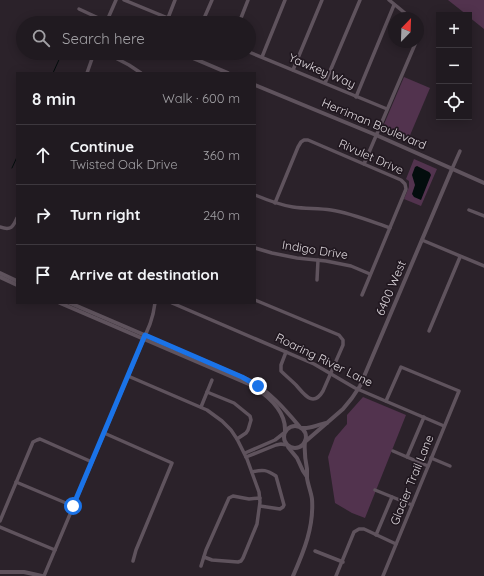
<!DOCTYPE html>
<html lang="en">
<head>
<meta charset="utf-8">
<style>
	:root { --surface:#201a20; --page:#282329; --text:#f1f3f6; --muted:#a2a1a5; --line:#3d383e }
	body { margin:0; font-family:Quicksand,sans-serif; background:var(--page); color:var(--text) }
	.controls { position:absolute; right:12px; top:12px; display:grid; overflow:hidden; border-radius:0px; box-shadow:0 2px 10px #0003 }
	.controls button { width:36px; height:36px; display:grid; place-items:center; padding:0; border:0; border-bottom:1px solid var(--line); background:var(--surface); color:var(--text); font:20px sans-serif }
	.compass { position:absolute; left:388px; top:12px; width:36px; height:36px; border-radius:50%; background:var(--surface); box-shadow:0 2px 10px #0003; rotate:23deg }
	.stop { position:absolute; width:12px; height:12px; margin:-9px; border:3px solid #1a73e8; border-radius:50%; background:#fff }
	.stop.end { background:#1a73e8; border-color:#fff; box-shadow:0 1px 4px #0008 }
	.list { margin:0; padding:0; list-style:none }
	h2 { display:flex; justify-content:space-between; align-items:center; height:52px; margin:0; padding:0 16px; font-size:17px }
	h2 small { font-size:13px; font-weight:400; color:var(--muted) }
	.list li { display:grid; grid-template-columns:26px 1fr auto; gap:12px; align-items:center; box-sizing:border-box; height:60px; padding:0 16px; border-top:1px solid var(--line) }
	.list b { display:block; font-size:15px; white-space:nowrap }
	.list p { margin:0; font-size:13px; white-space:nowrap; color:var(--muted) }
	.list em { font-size:13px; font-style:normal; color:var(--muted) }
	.icon { flex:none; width:22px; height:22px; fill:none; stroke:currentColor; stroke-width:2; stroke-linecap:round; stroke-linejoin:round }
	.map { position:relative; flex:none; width:484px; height:576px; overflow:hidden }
	.search { position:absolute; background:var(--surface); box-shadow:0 2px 10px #0003; left:16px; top:16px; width:240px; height:44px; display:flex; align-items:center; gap:10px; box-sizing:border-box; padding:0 14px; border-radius:22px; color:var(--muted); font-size:15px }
	.panel { position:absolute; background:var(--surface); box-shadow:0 2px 10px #0003; left:16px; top:72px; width:240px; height:232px; border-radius:0px }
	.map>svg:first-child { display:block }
	.green { fill:#52334e }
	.water { fill:#030d0d }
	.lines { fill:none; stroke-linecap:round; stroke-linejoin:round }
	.stream { stroke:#030d0d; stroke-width:1 }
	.minor { stroke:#5f535d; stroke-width:3.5 }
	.tertiary { stroke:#5f535d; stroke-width:4 }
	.route { stroke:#1a73e8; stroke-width:5 }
	.labels { text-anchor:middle; stroke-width:3.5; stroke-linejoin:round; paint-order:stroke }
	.street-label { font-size:12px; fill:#ddd7dc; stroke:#211820 }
</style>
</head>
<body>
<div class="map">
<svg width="484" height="576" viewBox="0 0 484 576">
	<rect width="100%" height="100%" fill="#2b222a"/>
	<g class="green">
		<path d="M448 0H484V29L469 17V15H467Z"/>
		<path d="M404 77 430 88 408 140 382 129Z"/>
		<path d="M414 159 437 169 421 206 404 199 409 187V181L406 179Z"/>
		<path d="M363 397 406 415 365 518 352 513 335 503 328 457 335 438 347 424V415Z"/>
	</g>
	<path class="water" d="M417 166 429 172 430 173 431 175 421 200 414 197 412 194 415 185 412 175 415 167Z"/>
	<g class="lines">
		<g class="stream">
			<path d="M74 23 76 20"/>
			<path d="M53 73 62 53"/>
			<path d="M12 168 17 157"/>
		</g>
		<g class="minor">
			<path d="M124 0 180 23"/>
			<path d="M389 0 411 18"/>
			<path d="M79 9 107 22"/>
			<path d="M168 18 175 0"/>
			<path d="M418 22C424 27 421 32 418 38"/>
			<path d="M106 23 116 0"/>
			<path d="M202 23 212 0"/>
			<path d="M239 23 248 0"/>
			<path d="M249 52 387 109"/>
			<path d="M106 53 129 65 141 73"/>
			<path d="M262 57 285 0"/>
			<path d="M293 70 322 0"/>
			<path d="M87 73 94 53"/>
			<path d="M325 83 360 0"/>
			<path d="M356 97 394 5"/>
			<path d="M364 164 416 42"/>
			<path d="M452 169 460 151"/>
			<path d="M255 195C267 200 280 205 293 207 306 209 318 208 331 210 351 213 370 221 390 228"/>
			<path d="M275 203 298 147 301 142 304 140H308L401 180 405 184 406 189 362 295"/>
			<path d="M469 210 484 216"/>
			<path d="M0 227C11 231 13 227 17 218"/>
			<path d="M422 240 484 266"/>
			<path d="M255 248 272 253 297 258 326 261 351 266 370 274"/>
			<path d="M317 280 318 260"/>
			<path d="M255 300 339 335 343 340V345L323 391C313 408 304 394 296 385 291 380 286 376 281 371V365L286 352"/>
			<path d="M172 303 314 364 355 388 444 426"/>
			<path d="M429 331 460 257"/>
			<path d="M128 376 207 410 222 421 231 430 237 439 247 459 259 492 260 502 257 524 243 558 241 561 238 562 212 560 204 557"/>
			<path d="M207 392 234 403 250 416 251 420 248 430 246 433 237 439"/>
			<path d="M201 407 212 380"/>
			<path d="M104 433 172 463 136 550 133 561"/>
			<path d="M393 451 428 466"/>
			<path d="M245 453 275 440 284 433"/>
			<path d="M246 457 276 445 281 444 287 445"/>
			<path d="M407 457 424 417"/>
			<path d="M431 458 450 466"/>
			<path d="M252 472C263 469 267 470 276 476L284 505 283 507 280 509 260 506"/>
			<path d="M16 482 73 506"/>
			<path d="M375 490 412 505"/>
			<path d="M0 521 33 442 37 440 40 439 92 462"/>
			<path d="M0 527 55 550"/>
			<path d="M376 535 392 497"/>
			<path d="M315 551 343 562"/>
			<path d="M201 566 206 550 229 498 233 496 249 499 260 498"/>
			<path d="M44 576 150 324 153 314 155 303"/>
			<path d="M336 576 354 532 359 529H364L396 544"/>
			<path d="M383 576 459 391 401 367 386 401"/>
		</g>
		<g class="tertiary">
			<path d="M107 22 110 23"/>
			<path d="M181 53 228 73"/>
			<path d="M255 85 376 135 484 183"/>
			<path d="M0 273 17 281"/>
			<path d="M0 277 17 285"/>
			<path d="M60 303 251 385C267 395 286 411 285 431"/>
			<path d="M70 303 247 379C268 390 284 408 299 426"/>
			<circle cx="295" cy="437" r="11"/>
			<path d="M302 428C311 429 318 424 327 423"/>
			<path d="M306 441 343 409 352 398 360 386 452 169"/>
			<path d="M288 447 297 458 303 471 307 477"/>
			<path d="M0 572H24L42 576"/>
			<path d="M293 576C304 551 314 527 312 499 311 492 308 485 307 478 307 475 307 472 307 469 305 459 304 451 305 441"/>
		</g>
	</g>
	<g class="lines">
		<path class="route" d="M73 506 145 335 242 377 258 386"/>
	</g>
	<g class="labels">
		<g class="street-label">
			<text transform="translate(322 71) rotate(23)" y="4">Yawkey Way</text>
			<text transform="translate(374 124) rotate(23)" y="4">Herriman Boulevard</text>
			<text transform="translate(371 157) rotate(24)" y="4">Rivulet Drive</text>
			<text transform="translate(315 250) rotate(9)" y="4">Indigo Drive</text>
			<text transform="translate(391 288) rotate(-67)" y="4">6400 West</text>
			<text transform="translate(324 360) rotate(26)" y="4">Roaring River Lane</text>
			<text transform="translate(412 480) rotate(-68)" y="4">Glacier Trail Lane</text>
		</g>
	</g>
</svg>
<div class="controls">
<button>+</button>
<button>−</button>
<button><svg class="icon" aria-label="locate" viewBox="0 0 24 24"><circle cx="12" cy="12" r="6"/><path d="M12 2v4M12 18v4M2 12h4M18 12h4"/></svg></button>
</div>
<svg class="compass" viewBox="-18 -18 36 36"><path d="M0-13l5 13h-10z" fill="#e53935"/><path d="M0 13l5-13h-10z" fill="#a2a1a5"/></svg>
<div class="stop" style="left:73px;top:506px"></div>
<div class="stop end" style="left:258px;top:386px"></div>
<div class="search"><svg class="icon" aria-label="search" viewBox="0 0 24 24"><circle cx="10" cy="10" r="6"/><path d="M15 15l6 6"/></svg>Search here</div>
<section class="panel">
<h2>8 min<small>Walk · 600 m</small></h2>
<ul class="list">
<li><svg class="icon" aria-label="ahead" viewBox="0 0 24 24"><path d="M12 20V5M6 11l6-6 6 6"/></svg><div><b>Continue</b><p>Twisted Oak Drive</p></div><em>360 m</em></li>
<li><svg class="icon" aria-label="right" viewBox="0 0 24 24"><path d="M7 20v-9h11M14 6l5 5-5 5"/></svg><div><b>Turn right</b></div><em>240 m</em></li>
<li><svg class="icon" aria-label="arrive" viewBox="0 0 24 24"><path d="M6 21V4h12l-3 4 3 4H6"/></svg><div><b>Arrive at destination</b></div></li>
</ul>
</section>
</div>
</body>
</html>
